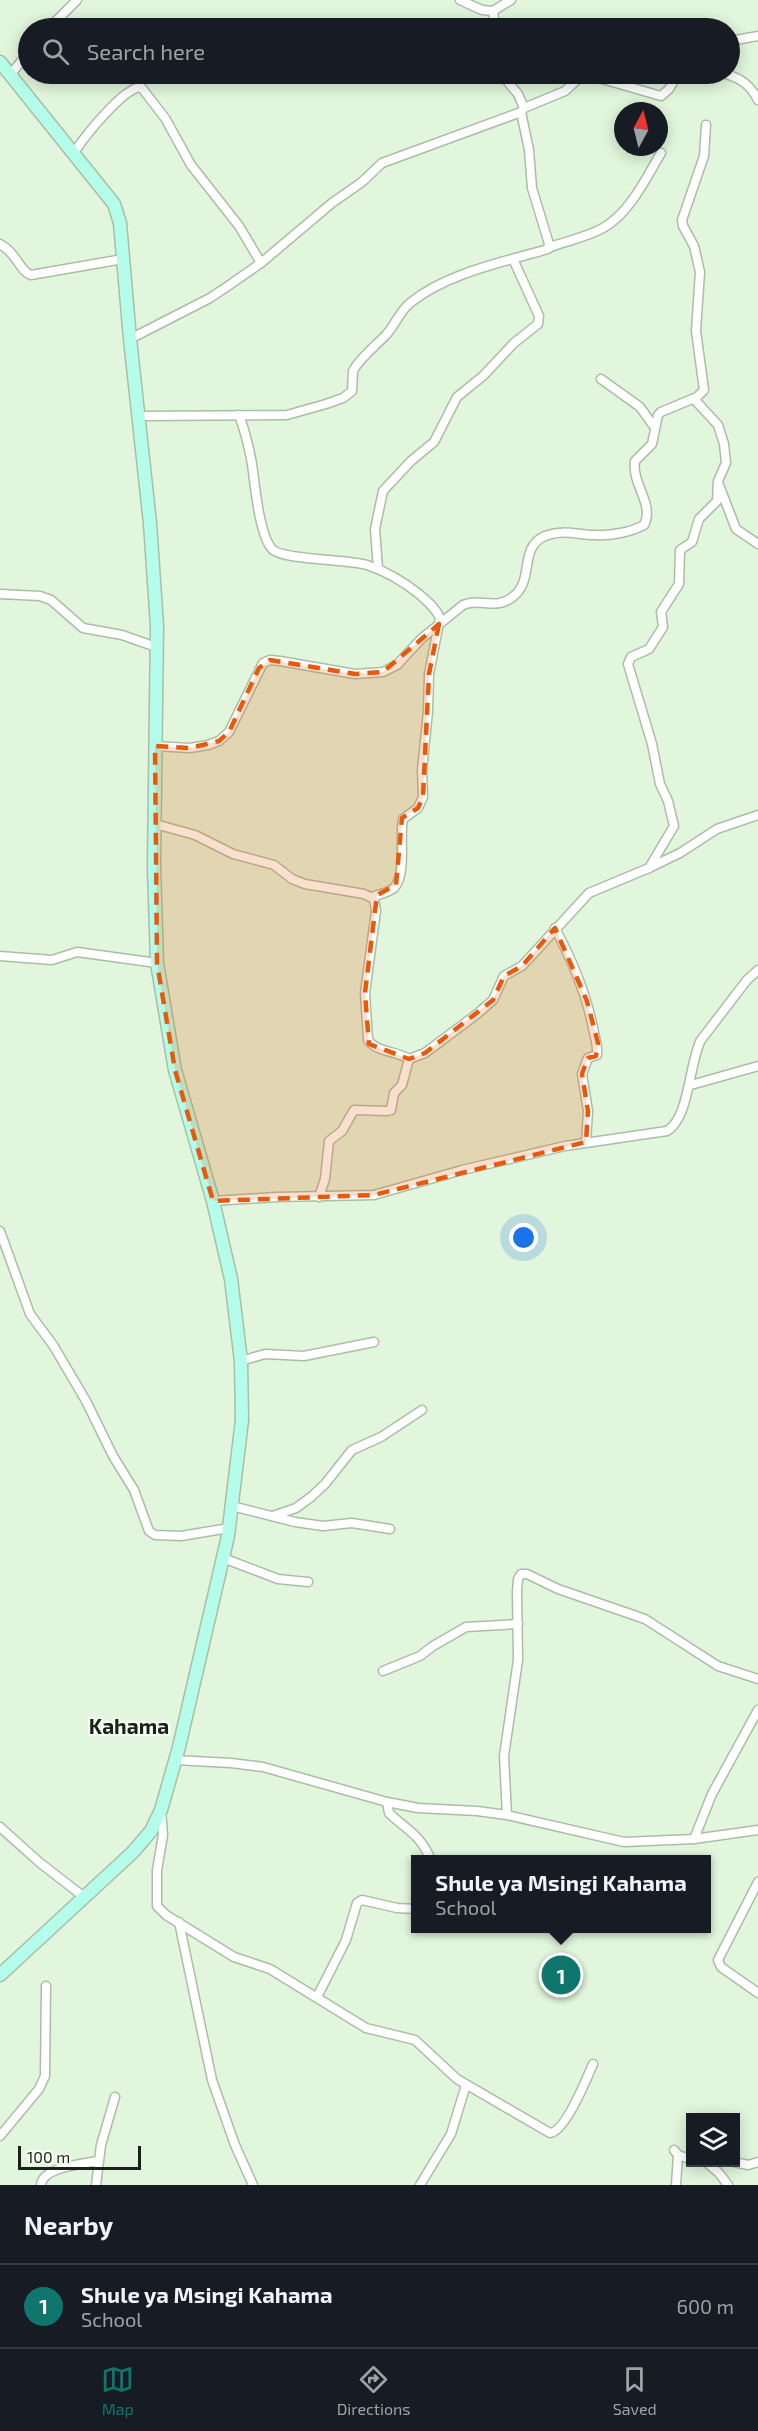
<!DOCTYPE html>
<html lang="en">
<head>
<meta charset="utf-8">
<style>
	:root { --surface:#171b24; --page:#20242c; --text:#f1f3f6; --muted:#9ea1a6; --line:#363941; --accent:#0f766e }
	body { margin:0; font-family:"Exo 2",sans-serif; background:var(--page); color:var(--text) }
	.controls { position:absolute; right:18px; bottom:18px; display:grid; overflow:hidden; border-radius:0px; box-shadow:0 3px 15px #0003 }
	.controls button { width:54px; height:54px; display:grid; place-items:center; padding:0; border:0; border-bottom:2px solid var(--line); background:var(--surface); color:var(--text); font:30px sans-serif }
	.compass { position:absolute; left:614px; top:102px; width:54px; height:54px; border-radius:50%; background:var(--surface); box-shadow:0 3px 15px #0003; rotate:7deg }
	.scale { position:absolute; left:18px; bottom:15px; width:123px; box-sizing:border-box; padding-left:6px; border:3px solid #1a2118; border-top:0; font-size:16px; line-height:21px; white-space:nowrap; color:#1a2118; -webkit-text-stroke:4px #f7fff4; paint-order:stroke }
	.you { position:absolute; left:524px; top:1238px; width:21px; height:21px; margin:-15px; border:4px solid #fff; border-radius:50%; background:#1a73e8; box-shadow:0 0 0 9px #1a73e833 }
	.badge { display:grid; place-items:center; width:39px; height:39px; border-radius:50%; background:var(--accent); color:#fff; font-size:20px; font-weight:700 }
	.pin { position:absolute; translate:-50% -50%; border:3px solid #fff; box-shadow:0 2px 6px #0006 }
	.popup { position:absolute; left:411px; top:1855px; width:300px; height:78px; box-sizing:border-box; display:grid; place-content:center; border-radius:0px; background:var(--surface); filter:drop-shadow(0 2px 4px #0005); font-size:20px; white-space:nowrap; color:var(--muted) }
	.popup b { font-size:22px; color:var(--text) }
	.popup::after { content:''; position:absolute; left:50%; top:100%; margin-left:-12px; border:12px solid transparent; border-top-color:var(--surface) }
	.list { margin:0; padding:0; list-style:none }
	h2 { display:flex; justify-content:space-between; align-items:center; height:78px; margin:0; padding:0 24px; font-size:26px }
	h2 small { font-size:20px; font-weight:400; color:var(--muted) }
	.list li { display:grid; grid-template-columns:39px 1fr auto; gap:18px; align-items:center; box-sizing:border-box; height:84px; padding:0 24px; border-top:2px solid var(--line) }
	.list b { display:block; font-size:22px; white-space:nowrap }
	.list p { margin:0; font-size:20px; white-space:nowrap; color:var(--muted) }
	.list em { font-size:20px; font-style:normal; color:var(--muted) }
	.icon { flex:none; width:33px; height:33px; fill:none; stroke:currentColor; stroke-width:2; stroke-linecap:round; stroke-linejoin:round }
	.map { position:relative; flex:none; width:758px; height:2185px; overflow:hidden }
	.search { position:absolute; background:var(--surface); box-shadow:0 3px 15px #0003; left:18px; right:18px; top:18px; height:66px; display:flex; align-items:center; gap:15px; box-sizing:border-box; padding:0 21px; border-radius:33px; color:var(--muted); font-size:22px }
	.sheet { height:162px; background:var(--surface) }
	nav { display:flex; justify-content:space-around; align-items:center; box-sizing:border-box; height:84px; border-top:2px solid var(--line); background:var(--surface); font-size:16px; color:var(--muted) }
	nav a { display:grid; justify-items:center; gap:3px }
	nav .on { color:var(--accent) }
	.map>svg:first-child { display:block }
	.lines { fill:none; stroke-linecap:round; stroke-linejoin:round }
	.street-casing { stroke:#abbea5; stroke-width:11 }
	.secondary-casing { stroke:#abbea5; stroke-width:15 }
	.street { stroke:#fff; stroke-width:8 }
	.secondary { stroke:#b5fdeb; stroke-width:12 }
	.marked { fill:#e8590c; fill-opacity:0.2; stroke:#e8590c; stroke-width:4.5; stroke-dasharray:12 8; stroke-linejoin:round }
	.labels { text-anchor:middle; stroke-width:4.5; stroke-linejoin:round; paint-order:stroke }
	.quarter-label { font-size:21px; font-weight:bold; fill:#1a2118; stroke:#f7fff4 }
</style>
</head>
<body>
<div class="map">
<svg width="758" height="2185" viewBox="0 0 758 2185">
	<rect width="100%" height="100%" fill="#e1f6dc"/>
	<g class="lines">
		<defs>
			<g id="street">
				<path d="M460 0 482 10 493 11"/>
				<path d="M49 28 77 0"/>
				<path d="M495 28 493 11 511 0"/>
				<path d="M730 41 758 36"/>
				<path d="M11 74 28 53"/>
				<path d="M726 74C742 79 750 85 758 100"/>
				<path d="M524 108 565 91 581 76 602 79 661 96 669 89 678 74"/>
				<path d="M74 153C84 137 123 88 141 87L165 118 191 165 239 226 261 263"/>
				<path d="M0 244C17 253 20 272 31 275L123 259"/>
				<path d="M550 247C567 241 587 237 603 228 630 213 646 178 661 153"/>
				<path d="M130 339 210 298 228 286 261 263 332 203 362 182 382 163 521 112 524 108 518 94 501 74"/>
				<path d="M601 379 640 407 655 428"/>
				<path d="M239 415C245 431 249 447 252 464 255 485 259 534 272 549 281 560 348 559 367 565 385 571 404 582 419 594 427 601 436 608 440 618L429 674 428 711 422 770 423 797 418 808 403 819C399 837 407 874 394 888 388 893 379 894 372 897"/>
				<path d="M138 416 287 415 326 404 343 398 352 391 353 371 356 366C364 355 375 346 385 336 395 326 399 312 410 303 447 273 503 262 548 249L549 244 532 188 529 150 521 112"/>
				<path d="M719 485 736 529 758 544"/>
				<path d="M378 569 375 529 383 491 411 461 434 442 457 397 483 376 514 343 538 324 539 316 513 259"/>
				<path d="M0 594 40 596 51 600 83 628 122 635 156 647"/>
				<path d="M155 746 190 748 208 745 219 741 229 732 263 663 270 660 280 661 355 674 383 672 397 665 421 639 463 605C480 597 497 612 515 595 534 578 519 547 545 536 563 529 577 535 595 535 611 536 631 532 644 525 655 505 631 483 635 461L652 444 658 415 661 412 697 397 704 390 696 331 700 272 694 246 683 226 682 220 704 156 706 125"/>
				<path d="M155 824 195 835 233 854 274 865 292 879 305 884 364 894 374 899 376 911 365 993 368 1040C376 1052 397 1051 409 1059"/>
				<path d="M649 868 674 826 668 801 660 784 652 744 628 664 631 657 649 649 663 627 661 612 679 584 680 550 692 542 699 519 717 501 718 481 726 463 724 444 718 425 694 399"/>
				<path d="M555 928C572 960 586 992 593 1028 595 1039 598 1044 597 1055L588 1058 582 1074 588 1111 586 1142"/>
				<path d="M0 956 52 960 77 952 157 963"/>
				<path d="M691 1085 758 1066"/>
				<path d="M319 1197 325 1179 329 1141 342 1131 354 1110 387 1111 391 1110 394 1093 402 1085 409 1059 425 1053 477 1014 493 1000 504 976 522 966 589 893 649 868 680 853 717 829 758 815"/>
				<path d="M213 1201 276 1197 374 1195 462 1170 565 1146 667 1131C690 1117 689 1062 701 1040L747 980 758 970"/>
				<path d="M0 1231 30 1314 53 1345 86 1401 113 1456 134 1490 149 1531 155 1535 181 1536 229 1528"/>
				<path d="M241 1361 265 1354 304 1356 374 1342"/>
				<path d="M232 1506 295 1522 323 1526 352 1523 390 1529"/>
				<path d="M273 1516 296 1508 311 1497 325 1484 352 1450 381 1437 422 1410"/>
				<path d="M223 1558 278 1579 308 1582"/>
				<path d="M383 1671 420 1656 433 1646 466 1627 518 1624"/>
				<path d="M175 1760 231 1763 263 1767 387 1802 418 1808 477 1811 507 1815 624 1842 694 1839 758 1830"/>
				<path d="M387 1802 389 1813C409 1832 419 1833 431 1860"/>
				<path d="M161 1811 163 1835 157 1870V1906L166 1915 234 1957 270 1969 366 2028 415 2040 457 2079 550 2133C565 2132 587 2078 593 2064"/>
				<path d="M507 1815 504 1756 518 1660 517 1592 518 1579 521 1574H527L558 1589 645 1619 718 1666 758 1679"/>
				<path d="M0 1827 39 1862 84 1897"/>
				<path d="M694 1839 712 1794 758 1710"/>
				<path d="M758 1882 718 1960 721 1967 758 1993"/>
				<path d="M179 1922 212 2080 235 2145 253 2185"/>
				<path d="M317 1997 346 1940 357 1903 362 1900 397 1908 416 1909"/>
				<path d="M0 2136 39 2089 45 2076 46 1986"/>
				<path d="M674 2150 678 2155 690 2159"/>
				<path d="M706 2162 719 2173 728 2185"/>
				<path d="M734 2162 748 2165 758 2162"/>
				<path d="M41 2185C42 2167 83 2164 98 2161"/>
				<path d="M96 2185 101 2145 115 2097"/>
				<path d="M420 2185 451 2134 466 2085"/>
				<path d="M676 2185 678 2155"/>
			</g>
			<path id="secondary" d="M0 62 114 204 120 223 130 339 150 523 157 626 154 866 157 963 175 1070 213 1201 231 1279 241 1361 242 1420 228 1536 179 1747 161 1810 151 1831 133 1852 0 1975"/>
		</defs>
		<use href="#street" class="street-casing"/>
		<use href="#secondary" class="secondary-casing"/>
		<use href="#street" class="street"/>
		<use href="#secondary" class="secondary"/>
	</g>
	<path class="marked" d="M439 624 429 674 423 797 418 808 402 818 396 885 377 895 365 993 369 1044 409 1059 425 1053 493 1000 504 976 522 966 555 928 587 1001 598 1043 596 1056 588 1058 582 1074 588 1111 586 1142 374 1195 213 1201 175 1070 157 963 155 746 190 748 219 741 229 732 259 668 270 660 355 674 383 672Z"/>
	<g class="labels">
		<g class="quarter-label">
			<text x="129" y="1734">Kahama</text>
		</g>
	</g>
</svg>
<div class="controls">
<button><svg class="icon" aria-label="layers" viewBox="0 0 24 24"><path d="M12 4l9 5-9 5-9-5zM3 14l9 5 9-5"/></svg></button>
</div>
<svg class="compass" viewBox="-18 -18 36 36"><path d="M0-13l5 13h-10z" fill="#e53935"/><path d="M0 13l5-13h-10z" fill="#9ea1a6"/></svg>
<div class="scale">100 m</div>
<div class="you"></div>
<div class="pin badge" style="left:561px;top:1975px">1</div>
<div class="popup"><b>Shule ya Msingi Kahama</b>School</div>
<div class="search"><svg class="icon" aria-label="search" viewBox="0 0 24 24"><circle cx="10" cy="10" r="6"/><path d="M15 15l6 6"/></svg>Search here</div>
</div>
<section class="sheet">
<h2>Nearby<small></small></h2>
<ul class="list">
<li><span class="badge">1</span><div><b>Shule ya Msingi Kahama</b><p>School</p></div><em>600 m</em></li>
</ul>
</section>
<nav>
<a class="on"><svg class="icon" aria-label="map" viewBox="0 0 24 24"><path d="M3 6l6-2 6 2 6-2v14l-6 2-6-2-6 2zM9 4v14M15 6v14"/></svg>Map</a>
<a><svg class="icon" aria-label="directions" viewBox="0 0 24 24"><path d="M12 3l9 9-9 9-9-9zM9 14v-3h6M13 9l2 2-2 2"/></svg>Directions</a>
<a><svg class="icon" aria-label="saved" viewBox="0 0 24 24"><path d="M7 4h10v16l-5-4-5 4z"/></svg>Saved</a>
</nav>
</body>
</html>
